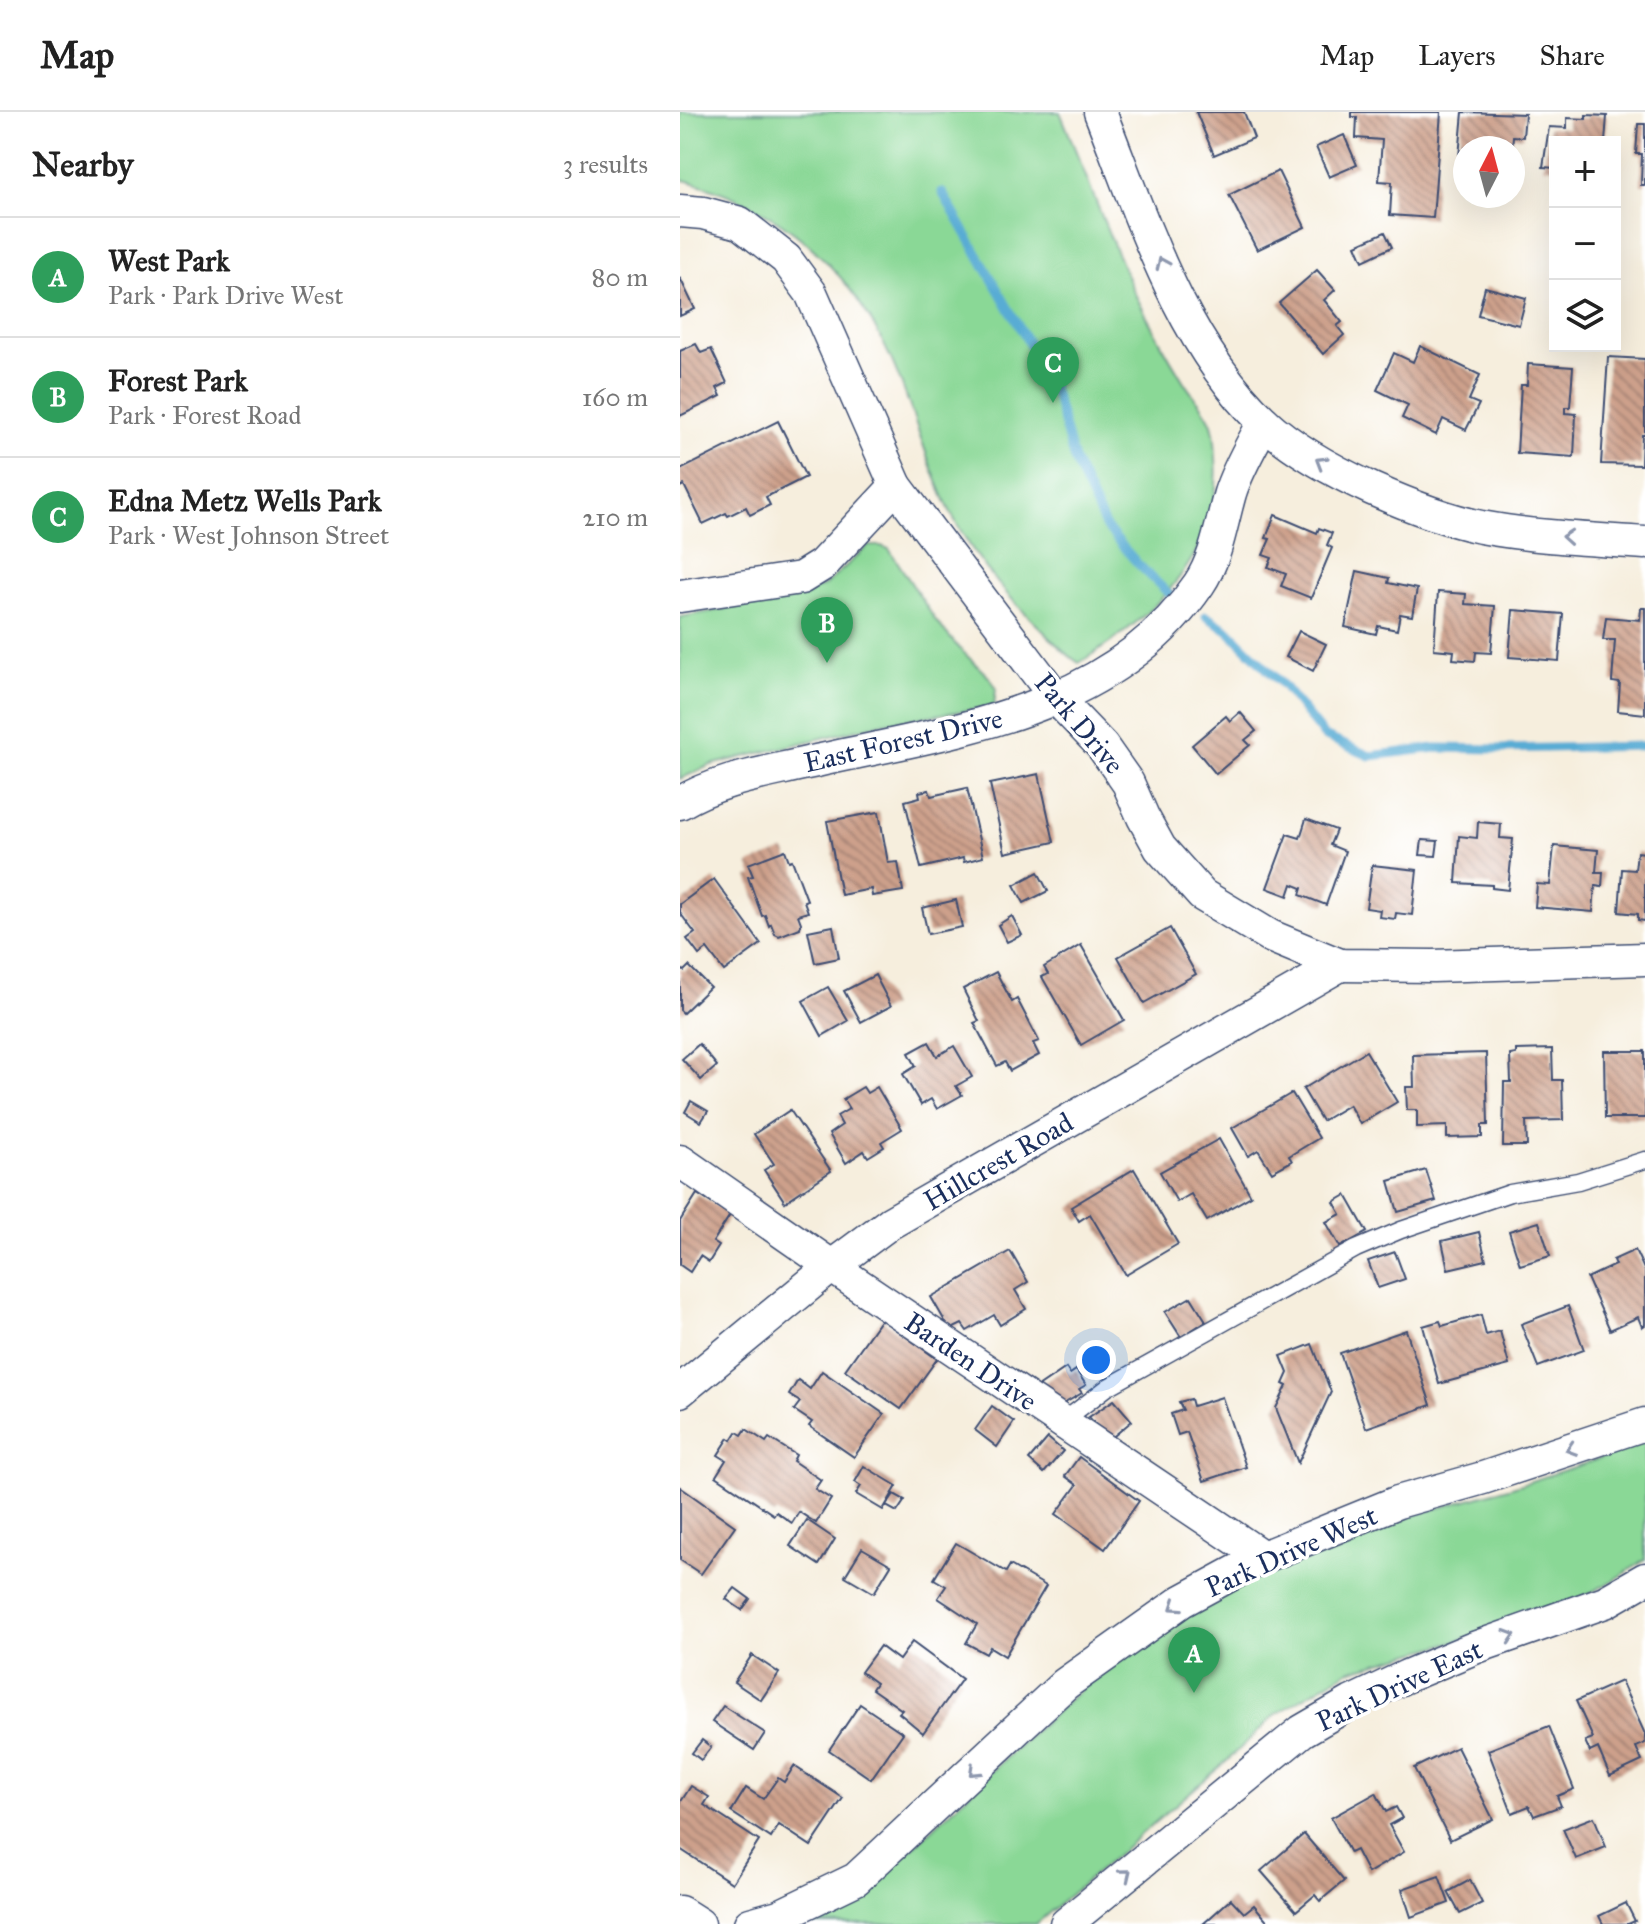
<!DOCTYPE html>
<html lang="en">
<head>
<meta charset="utf-8">
<style>
	:root { --surface:#fff; --page:#f2f2f2; --text:#222; --muted:#767676; --line:#e0e0e0; --accent:#b45309 }
	body { margin:0; font-family:"IM FELL Great Primer",serif; background:var(--page); color:var(--text) }
	.controls { position:absolute; right:24px; top:24px; display:grid; overflow:hidden; border-radius:0px; box-shadow:0 8px 32px #0002 }
	.controls button { width:72px; height:72px; display:grid; place-items:center; padding:0; border:0; border-bottom:2px solid var(--line); background:var(--surface); color:var(--text); font:40px sans-serif }
	.compass { position:absolute; left:773px; top:24px; width:72px; height:72px; border-radius:50%; background:var(--surface); box-shadow:0 8px 32px #0002; rotate:6deg }
	.you { position:absolute; left:416px; top:1248px; width:28px; height:28px; margin:-20px; border:6px solid #fff; border-radius:50%; background:#1a73e8; box-shadow:0 0 0 12px #1a73e833 }
	.badge { display:grid; place-items:center; width:52px; height:52px; border-radius:50%; background:var(--accent); color:#fff; font-size:26px; font-weight:700 }
	.pin { position:absolute; translate:-50% -66px; filter:drop-shadow(0 2px 4px #0008) }
	.pin::after { content:''; position:absolute; top:42px; width:28px; height:24px; background:inherit; clip-path:polygon(0 0,100% 0,50% 100%) }
	.list { margin:0; padding:0; list-style:none }
	h2 { display:flex; justify-content:space-between; align-items:center; height:104px; margin:0; padding:0 32px; font-size:34px }
	h2 small { font-size:26px; font-weight:400; color:var(--muted) }
	.list li { display:grid; grid-template-columns:52px 1fr auto; gap:24px; align-items:center; box-sizing:border-box; height:120px; padding:0 32px; border-top:2px solid var(--line) }
	.list b { display:block; font-size:30px; white-space:nowrap }
	.list p { margin:0; font-size:26px; white-space:nowrap; color:var(--muted) }
	.list em { font-size:26px; font-style:normal; color:var(--muted) }
	.icon { flex:none; width:44px; height:44px; fill:none; stroke:currentColor; stroke-width:2; stroke-linecap:round; stroke-linejoin:round }
	.map { position:relative; flex:none; width:965px; height:1812px; overflow:hidden }
	header { display:flex; align-items:center; gap:48px; box-sizing:border-box; height:112px; padding:0 40px; background:var(--surface); border-bottom:2px solid var(--line) }
	header strong { font-size:38px }
	nav { display:flex; gap:44px; margin-inline-start:auto; font-size:28px }
	main { display:flex }
	aside { flex:1; background:var(--surface) }
	.map>svg:first-child { display:block }
	.green { fill:#8ad896; stroke:#52847a; stroke-width:2 }
	.lines { fill:none; stroke-linecap:round; stroke-linejoin:round }
	.stream { stroke:#58acd4; stroke-width:9 }
	.building { fill:url(#building-back-hatch) }
	.lane-casing { stroke:#3c4c71; stroke-width:19 }
	.street-casing { stroke:#3c4c71; stroke-width:35 }
	.lane { stroke:#fff; stroke-width:16 }
	.street { stroke:#fff; stroke-width:32 }
	.oneway { stroke:#8d97ae }
	.labels { text-anchor:middle; stroke-width:7; stroke-linejoin:round; paint-order:stroke }
	.street-label { font-size:28px; fill:#1b2f5e; stroke:#fff }
</style>
</head>
<body>
<header>
<strong>Map</strong>
<nav><a>Map</a><a>Layers</a><a>Share</a></nav>
</header>
<main>
<aside>
<h2>Nearby<small>3 results</small></h2>
<ul class="list">
<li><span class="badge" style="background:#2e9e5b">A</span><div><b>West Park</b><p>Park · Park Drive West</p></div><em>80 m</em></li>
<li><span class="badge" style="background:#2e9e5b">B</span><div><b>Forest Park</b><p>Park · Forest Road</p></div><em>160 m</em></li>
<li><span class="badge" style="background:#2e9e5b">C</span><div><b>Edna Metz Wells Park</b><p>Park · West Johnson Street</p></div><em>210 m</em></li>
</ul>
</aside>
<div class="map">
<svg width="965" height="1812" viewBox="0 0 965 1812">
	<defs>
		<pattern id="building-back-hatch" width="6" height="6" patternUnits="userSpaceOnUse" patternTransform="scale(2)"><rect width="6" height="6" fill="#cda08b"/><path d="M-1 5l2 2M0 0l6 6M5-1l2 2" fill="none" stroke="#a68375"/></pattern>
	</defs>
	<rect width="100%" height="100%" fill="#fff"/>
	<filter id="ink" filterUnits="userSpaceOnUse"><feTurbulence type="fractalNoise" baseFrequency=".0125" numOctaves="2"/><feDisplacementMap in="SourceGraphic" scale="16" xChannelSelector="R" yChannelSelector="G"/><feConvolveMatrix kernelMatrix="1 2 1 2 8 2 1 2 1" color-interpolation-filters="sRGB"/></filter>
	<filter id="wash" filterUnits="userSpaceOnUse"><feTurbulence type="fractalNoise" baseFrequency=".006" numOctaves="4" result="noise"/><feDisplacementMap in="SourceGraphic" scale="32" xChannelSelector="R" yChannelSelector="G"/><feGaussianBlur stdDeviation="1.8" result="paint"/><feColorMatrix in="noise" values="0 0 0 0 0 0 0 0 0 0 0 0 0 0 0 0 0 1.4 0 .05"/><feComposite in="paint" operator="in"/></filter>
	<g filter="url(#wash)">
		<rect width="100%" height="100%" fill="#f6eedd"/>
		<g class="green">
			<path d="M0 0H380C405 60 427 121 454 180 469 210 486 241 504 270 512 283 525 296 531 310 536 321 535 335 536 346 544 440 473 506 399 551 382 540 369 524 354 510 320 477 291 441 270 399 250 359 238 315 222 273 182 168 111 95 0 67Z"/>
			<path d="M188 434H201L209 437 256 509 278 535 311 567 316 576 314 594 204 611 31 653 0 667V505L107 486 144 474Z"/>
			<path d="M965 1328V1448L931 1470 890 1491 806 1521 668 1559 595 1603 548 1648 356 1812H114L184 1778 236 1733 333 1639 420 1560 459 1530 579 1460 713 1409 842 1372 925 1345Z"/>
		</g>
		<g class="lines">
			<g class="stream">
				<path d="M262 80 372 272 394 348 425 414 458 452 491 484"/>
				<path d="M526 504 549 519 603 573 644 624 690 644 755 636 820 637 965 634"/>
			</g>
		</g>
		<g id="blocks">
			<g class="building">
				<path d="M516 0H564L574 26 534 43Z"/>
				<path d="M672 0H761L753 106 710 103 712 70 699 69 702 28 676 26 677 5H672Z"/>
				<path d="M783 0 845 2 843 25 833 24 832 36H785V46L779 45Z"/>
				<path d="M906 3 927 4 925 30H875V56L863 55 869 15 887 16V6L906 7Z"/>
				<path d="M958 12H965V73H961L962 42H956Z"/>
				<path d="M664 23 677 53 649 65 636 35Z"/>
				<path d="M598 59 625 115 577 138 549 83Z"/>
				<path d="M705 120 712 135 683 149 676 133Z"/>
				<path d="M637 158 655 178 644 188 662 210 657 214 664 223 643 242 599 191Z"/>
				<path d="M0 166 15 197 0 204Z"/>
				<path d="M805 175 846 186 839 213 798 203Z"/>
				<path d="M16 232 21 241 31 237 47 271 37 276 41 284 0 304V239Z"/>
				<path d="M740 234 800 263 789 288 799 292 786 318 763 307 756 323 722 306 728 293 697 278 714 241 733 250Z"/>
				<path d="M928 245 965 247V323H962L961 353 921 352Z"/>
				<path d="M848 252 893 255 890 295H885V301L896 302 894 345 837 341 841 273H847Z"/>
				<path d="M98 309 126 365 86 385 90 393 70 403 66 395 48 404 46 401 23 412 4 373 0 375V358Z"/>
				<path d="M595 403 637 421 639 416 652 421 647 433 652 436 631 486 601 474 606 462 588 455 592 446 583 443 590 427 586 426Z"/>
				<path d="M677 459 709 466 708 471 737 477 732 504 720 502 717 518 698 514 696 522 665 515Z"/>
				<path d="M758 480 786 482 785 492 815 494 811 541 796 540 795 549 773 547 774 539 754 537Z"/>
				<path d="M961 496H965V602L938 599 940 571 932 570 935 528H923L926 505 960 508Z"/>
				<path d="M833 498 883 502 879 549 829 545Z"/>
				<path d="M619 519 646 532 633 559 606 545Z"/>
				<path d="M560 600 576 619 565 628 570 633 536 662 512 633 546 604 550 609Z"/>
				<path d="M359 662 374 730 325 741 310 672Z"/>
				<path d="M287 676 303 745 284 750 283 746 241 756 225 689 240 685 239 680 249 678 251 684Z"/>
				<path d="M199 700 208 751 218 750 223 779 192 784 191 777 161 783 147 709Z"/>
				<path d="M626 707 656 718 650 733 665 739 646 793 620 783 622 776 612 772 608 784 587 776 607 722 620 726Z"/>
				<path d="M798 710 821 712 820 726 833 727 828 778 812 776V773L776 771 779 724 797 726Z"/>
				<path d="M742 728 758 729 756 744 740 743Z"/>
				<path d="M874 734 918 738 916 760H923L922 775 915 774 913 800 855 795 857 772 870 773Z"/>
				<path d="M105 738 109 749 112 748 127 788 124 789 128 800 118 803 121 811 120 816 99 824 95 822 91 812 89 814 85 803 82 804 68 765 73 764 68 752Z"/>
				<path d="M957 740 965 741V809L958 808V802L939 800 942 757 955 758Z"/>
				<path d="M692 753 737 758 732 803 716 801 715 807 699 805 700 798 686 796Z"/>
				<path d="M358 760 368 779 344 791 334 773Z"/>
				<path d="M34 767 81 832 44 859 27 837 19 843 7 827 15 821 0 801V792Z"/>
				<path d="M276 788 282 815 248 822 242 796Z"/>
				<path d="M332 804 342 823 327 830 318 813Z"/>
				<path d="M153 814 159 846 135 851 128 819Z"/>
				<path d="M490 816 516 862 464 891 438 845Z"/>
				<path d="M401 833 444 908 401 933 362 865 368 862 364 855Z"/>
				<path d="M9 854 30 875 3 901 0 898V856L4 859Z"/>
				<path d="M316 860 332 890 337 887 359 929 353 931 359 943 330 959 325 950 317 954 294 911 299 909 283 877Z"/>
				<path d="M195 863 211 894 181 910 164 879Z"/>
				<path d="M148 875 168 909 142 924 123 889Z"/>
				<path d="M249 930 257 944 274 934 292 965 276 974 282 983 257 997 251 987 241 993 223 962 236 954 229 941Z"/>
				<path d="M19 932 37 954 21 968 2 947Z"/>
				<path d="M872 937 873 968H882L883 1008 846 1009 847 1034H823L824 970H831L830 943 836 942V938Z"/>
				<path d="M686 939 717 990 680 1012 669 993 642 1009 623 977Z"/>
				<path d="M924 939H965V1006H925Z"/>
				<path d="M806 941 808 1013H802V1025L767 1026V1014L737 1015V998H727L726 975H734L733 943Z"/>
				<path d="M183 975 187 981 197 975 222 1017 201 1030 204 1035 188 1045 184 1039 166 1051 149 1022 162 1013 157 1004 169 997 163 987Z"/>
				<path d="M612 981 639 1026 609 1044 612 1049 592 1060 578 1038 568 1044 552 1016Z"/>
				<path d="M11 989 28 999 21 1010 5 1000Z"/>
				<path d="M110 998 151 1059 105 1090 84 1058 94 1052 74 1022Z"/>
				<path d="M539 1027 571 1084 527 1109 511 1082 497 1090 480 1060Z"/>
				<path d="M454 1057 498 1132 446 1163 410 1102 399 1109 391 1095Z"/>
				<path d="M746 1058 756 1089 718 1100 709 1069Z"/>
				<path d="M17 1082 50 1103 33 1130 39 1134 29 1150 20 1144 10 1160 0 1153V1109Z"/>
				<path d="M666 1083 687 1120 660 1135 646 1110 661 1102 654 1090Z"/>
				<path d="M859 1110 870 1144 840 1153 829 1119Z"/>
				<path d="M799 1120 806 1148 768 1157 762 1129Z"/>
				<path d="M955 1138 965 1159V1213L962 1215 958 1205 930 1218 907 1166 935 1153 933 1148Z"/>
				<path d="M330 1139 348 1170 335 1178 346 1197 320 1213 314 1203 287 1219 282 1212 270 1218 251 1185Z"/>
				<path d="M715 1140 725 1167 698 1176 688 1149Z"/>
				<path d="M511 1185 526 1209 501 1225 485 1200Z"/>
				<path d="M888 1194 904 1238 858 1255 841 1212Z"/>
				<path d="M801 1203 806 1223 820 1219 829 1253 759 1272 743 1214 760 1209 762 1214Z"/>
				<path d="M201 1207 257 1247 221 1297 165 1258Z"/>
				<path d="M726 1218 751 1293 686 1316 660 1241Z"/>
				<path d="M632 1232 651 1280 618 1351 596 1296 607 1274 603 1272 608 1261 601 1244Z"/>
				<path d="M386 1256 390 1262 396 1258 406 1273 399 1277 402 1281 373 1298 358 1275Z"/>
				<path d="M142 1259 204 1302 174 1345 129 1314 132 1310 114 1298 120 1290 109 1283 118 1268 130 1277Z"/>
				<path d="M542 1285 566 1355 524 1369 507 1320 498 1323 491 1302 503 1298 499 1290 511 1287 513 1294Z"/>
				<path d="M434 1288 452 1309 429 1328 409 1305Z"/>
				<path d="M312 1294 334 1310 317 1335 295 1318Z"/>
				<path d="M66 1317 86 1330 89 1326 116 1343 113 1349 141 1368 135 1377 151 1387 136 1411 119 1400 112 1411 96 1400 94 1403 36 1364 46 1348 38 1343 49 1326 52 1328 57 1320 62 1323Z"/>
				<path d="M368 1326 383 1339 364 1361 349 1348Z"/>
				<path d="M399 1345 459 1389 425 1437 376 1402 397 1373 385 1364Z"/>
				<path d="M184 1354 217 1374 203 1398 176 1382 181 1374 175 1370Z"/>
				<path d="M0 1375 55 1414 21 1462 0 1448Z"/>
				<path d="M214 1382 225 1388 217 1400 206 1394Z"/>
				<path d="M127 1408 155 1427 139 1453 110 1434Z"/>
				<path d="M276 1431 326 1460 330 1453 366 1474 325 1544 310 1535 306 1542 286 1531 297 1512 258 1486 266 1474 254 1467Z"/>
				<path d="M182 1436 211 1453 194 1481 165 1464Z"/>
				<path d="M55 1476 70 1487 62 1498 46 1487Z"/>
				<path d="M232 1530 282 1567 243 1621 219 1601 222 1598 192 1577 196 1571 181 1560 200 1534 219 1548Z"/>
				<path d="M72 1543 99 1561 81 1588 54 1570Z"/>
				<path d="M941 1569 965 1622V1631L956 1635 962 1649 930 1664 918 1636 910 1640 905 1629 913 1626 896 1589Z"/>
				<path d="M180 1592 223 1621 191 1667 149 1638Z"/>
				<path d="M43 1594 85 1621 74 1638 32 1610Z"/>
				<path d="M869 1614 894 1677 877 1684 881 1694 854 1704 849 1694 832 1701 808 1638Z"/>
				<path d="M22 1628 31 1635 21 1648 12 1641Z"/>
				<path d="M777 1635 813 1707 770 1728 734 1656Z"/>
				<path d="M114 1654 163 1686 131 1734 99 1713 91 1726 51 1700 66 1676 83 1687 98 1666 104 1670Z"/>
				<path d="M11 1674 29 1685 24 1693 79 1729 52 1771 0 1737V1691Z"/>
				<path d="M696 1681 706 1700 716 1695 722 1706 709 1713 724 1740 688 1761 676 1738 670 1741 651 1706Z"/>
				<path d="M914 1705 926 1735 896 1747 883 1717Z"/>
				<path d="M624 1722 664 1769 640 1789 635 1783 616 1799 581 1759Z"/>
				<path d="M759 1764 769 1791 731 1805 722 1777Z"/>
				<path d="M790 1768 802 1791 780 1802 768 1780Z"/>
				<path d="M551 1787 564 1801 574 1793 590 1812H523Z"/>
				<path d="M946 1791 955 1809 948 1812H923L919 1804Z"/>
			</g>
		</g>
	</g>
	<g filter="url(#ink)">
		<use href="#blocks" fill-opacity="0" stroke="#3c4c71" stroke-width="2"/>
		<g class="lines">
			<defs>
				<path id="lane" d="M382 1310 428 1275 676 1137 721 1118 830 1081 898 1069 965 1048"/>
				<g id="street">
					<path d="M420 0C461 104 501 232 584 310 614 338 655 360 692 377 728 393 763 407 801 415 855 425 911 427 965 431"/>
					<path d="M0 99 23 101 60 111 106 147 131 181 216 374 376 586 422 634 448 671 463 705 480 736 522 783 590 824 660 853 753 854 965 847"/>
					<path d="M0 484 121 466 142 453 216 374"/>
					<path d="M0 691C37 668 85 661 127 651 268 619 430 603 519 472 537 445 541 412 550 381 558 356 572 333 584 310"/>
					<path d="M0 1049 173 1169 583 1445"/>
					<path d="M0 1279 152 1154 210 1111 660 853"/>
					<path d="M0 1800 19 1812"/>
					<path d="M70 1812 99 1804 176 1767 385 1572 502 1489 583 1445 718 1390 803 1366 965 1312"/>
					<path d="M386 1812 622 1619 672 1590 727 1564 794 1536 925 1490 965 1467"/>
				</g>
			</defs>
			<use href="#lane" class="lane-casing"/>
			<use href="#street" class="street-casing"/>
			<use href="#lane" class="lane"/>
			<use href="#street" class="street"/>
		</g>
		<defs><path id="oneway-chevron" d="M-2-3.5L2.5 0L-2 3.5" fill="none" stroke-width="1.6" stroke-linecap="round" stroke-linejoin="round" transform="scale(2)"/></defs>
		<g class="oneway">
			<use href="#oneway-chevron" transform="translate(482 151) rotate(-114)"/>
			<use href="#oneway-chevron" transform="translate(641 350) rotate(-149)"/>
			<use href="#oneway-chevron" transform="translate(887 425) rotate(-176)"/>
			<use href="#oneway-chevron" transform="translate(891 1337) rotate(162)"/>
			<use href="#oneway-chevron" transform="translate(495 1494) rotate(146)"/>
			<use href="#oneway-chevron" transform="translate(830 1524) rotate(-18)"/>
			<use href="#oneway-chevron" transform="translate(294 1659) rotate(137)"/>
			<use href="#oneway-chevron" transform="translate(446 1762) rotate(-39)"/>
		</g>
	</g>
	<g class="labels">
		<g class="street-label">
			<text transform="translate(400 611) rotate(50)" y="10">Park Drive</text>
			<text transform="translate(223 628) rotate(-13)" y="10">East Forest Drive</text>
			<text transform="translate(318 1049) rotate(-30)" y="10">Hillcrest Road</text>
			<text transform="translate(291 1249) rotate(34)" y="10">Barden Drive</text>
			<text transform="translate(611 1439) rotate(-24)" y="10">Park Drive West</text>
			<text transform="translate(719 1573) rotate(-25)" y="10">Park Drive East</text>
		</g>
	</g>
</svg>
<div class="controls">
<button>+</button>
<button>−</button>
<button><svg class="icon" aria-label="layers" viewBox="0 0 24 24"><path d="M12 4l9 5-9 5-9-5zM3 14l9 5 9-5"/></svg></button>
</div>
<svg class="compass" viewBox="-18 -18 36 36"><path d="M0-13l5 13h-10z" fill="#e53935"/><path d="M0 13l5-13h-10z" fill="#767676"/></svg>
<div class="you"></div>
<div class="pin badge" style="left:514px;top:1581px;background:#2e9e5b">A</div>
<div class="pin badge" style="left:147px;top:551px;background:#2e9e5b">B</div>
<div class="pin badge" style="left:373px;top:291px;background:#2e9e5b">C</div>
</div>
</main>
</body>
</html>
